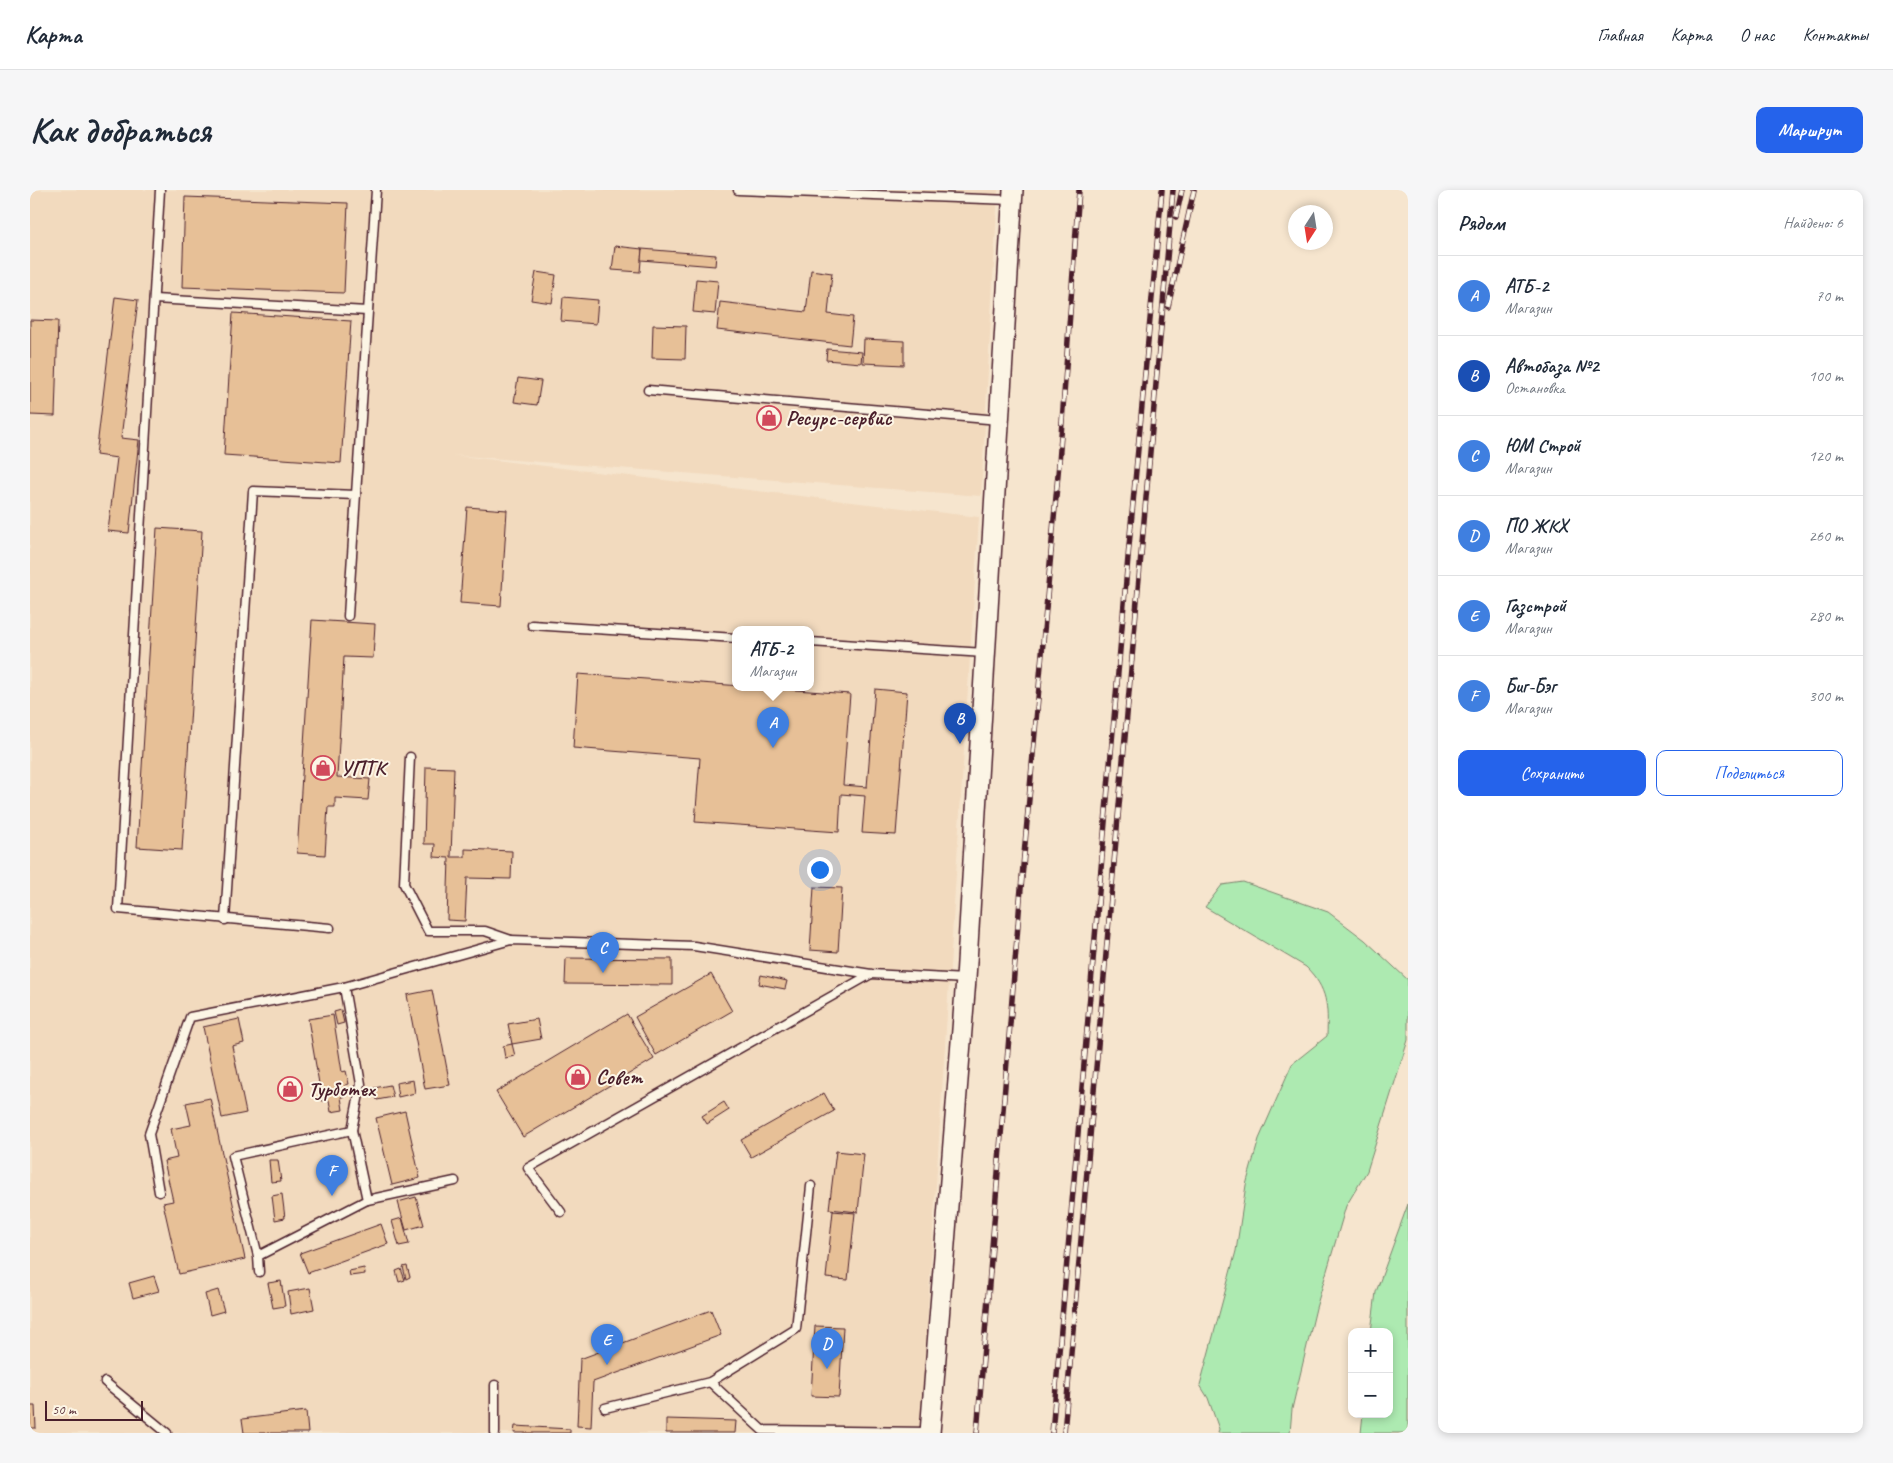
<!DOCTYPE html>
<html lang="ru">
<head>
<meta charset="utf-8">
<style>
	:root { --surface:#fff; --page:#f6f6f7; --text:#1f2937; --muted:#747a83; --line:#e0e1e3; --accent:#2563eb }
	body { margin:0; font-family:Caveat,sans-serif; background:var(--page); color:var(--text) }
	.controls { position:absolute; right:15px; bottom:15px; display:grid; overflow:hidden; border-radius:10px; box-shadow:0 2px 8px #0003 }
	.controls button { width:45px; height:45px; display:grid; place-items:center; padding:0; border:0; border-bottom:1px solid var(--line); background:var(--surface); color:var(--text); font:25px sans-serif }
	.compass { position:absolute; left:1258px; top:15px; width:45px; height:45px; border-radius:50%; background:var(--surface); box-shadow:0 2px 8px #0003; rotate:192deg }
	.scale { position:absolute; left:15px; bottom:12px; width:98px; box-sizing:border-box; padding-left:5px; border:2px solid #4a1f2b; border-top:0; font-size:14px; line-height:18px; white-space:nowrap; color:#4a1f2b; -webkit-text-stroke:4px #fcf5e5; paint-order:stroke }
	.you { position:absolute; left:789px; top:679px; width:18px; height:18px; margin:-12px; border:4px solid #fff; border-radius:50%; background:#1a73e8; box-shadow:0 0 0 8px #1a73e833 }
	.badge { display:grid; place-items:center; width:32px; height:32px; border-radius:50%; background:var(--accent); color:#fff; font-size:16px; font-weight:700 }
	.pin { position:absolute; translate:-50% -41px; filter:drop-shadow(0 1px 2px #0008) }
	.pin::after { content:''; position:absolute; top:26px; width:18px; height:15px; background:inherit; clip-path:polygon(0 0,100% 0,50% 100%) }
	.popup { position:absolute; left:702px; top:436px; width:82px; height:65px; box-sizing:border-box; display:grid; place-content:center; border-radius:10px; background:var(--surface); filter:drop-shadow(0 1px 4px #0005); font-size:16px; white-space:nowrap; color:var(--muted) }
	.popup b { font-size:19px; color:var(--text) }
	.popup::after { content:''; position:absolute; left:50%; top:100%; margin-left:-10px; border:10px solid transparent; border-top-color:var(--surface) }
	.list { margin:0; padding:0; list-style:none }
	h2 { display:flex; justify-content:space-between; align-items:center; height:65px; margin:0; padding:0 20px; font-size:21px }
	h2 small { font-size:16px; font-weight:400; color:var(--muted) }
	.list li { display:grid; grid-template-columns:32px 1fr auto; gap:15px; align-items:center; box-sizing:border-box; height:80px; padding:0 20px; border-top:1px solid var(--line) }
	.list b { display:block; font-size:19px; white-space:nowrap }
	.list p { margin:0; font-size:16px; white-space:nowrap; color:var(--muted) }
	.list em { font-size:16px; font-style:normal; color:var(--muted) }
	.actions { display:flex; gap:10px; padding:15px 20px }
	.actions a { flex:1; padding:11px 0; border:1px solid var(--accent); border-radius:10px; text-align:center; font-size:18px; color:var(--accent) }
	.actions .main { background:var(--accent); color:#fff }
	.map { position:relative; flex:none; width:1378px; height:1243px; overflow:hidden; border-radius:10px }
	header { display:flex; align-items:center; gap:30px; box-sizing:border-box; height:70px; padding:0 25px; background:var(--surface); border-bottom:1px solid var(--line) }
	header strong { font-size:24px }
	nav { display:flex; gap:28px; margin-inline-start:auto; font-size:18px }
	.intro { display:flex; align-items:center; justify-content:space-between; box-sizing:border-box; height:120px; padding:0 30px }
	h1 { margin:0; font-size:35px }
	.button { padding:12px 22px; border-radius:10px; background:var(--accent); color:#fff; font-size:18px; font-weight:700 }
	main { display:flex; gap:30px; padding:0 30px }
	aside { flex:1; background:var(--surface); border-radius:10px; box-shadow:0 2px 8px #0003 }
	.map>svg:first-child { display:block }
	.built { fill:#f2dabe; fill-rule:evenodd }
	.green { fill:#adeab1; stroke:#7c846e }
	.building { fill:#e7c097; stroke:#4a1f2b }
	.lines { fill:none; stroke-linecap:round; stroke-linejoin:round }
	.service-casing { stroke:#4a1f2b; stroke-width:11 }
	.tertiary-casing { stroke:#4a1f2b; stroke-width:22 }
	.service { stroke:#fcf5e5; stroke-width:8 }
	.tertiary { stroke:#fcf5e5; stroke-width:19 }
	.rail-casing { stroke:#4a1f2b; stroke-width:5.5 }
	.rail { stroke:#fcf5e5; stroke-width:4; stroke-dasharray:11; stroke-linecap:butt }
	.labels { text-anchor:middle; stroke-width:4; stroke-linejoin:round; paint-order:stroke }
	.poi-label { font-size:21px; font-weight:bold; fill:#4a1f2b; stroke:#fcf5e5; text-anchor:start }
</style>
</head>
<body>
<header>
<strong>Карта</strong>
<nav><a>Главная</a><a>Карта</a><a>О нас</a><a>Контакты</a></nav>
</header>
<div class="intro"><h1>Как добраться</h1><a class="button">Маршрут</a></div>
<main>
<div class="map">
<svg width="1378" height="1243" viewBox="0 0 1378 1243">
	<rect width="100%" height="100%" fill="#f6e5ce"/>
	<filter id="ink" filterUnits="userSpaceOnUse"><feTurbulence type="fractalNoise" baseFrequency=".02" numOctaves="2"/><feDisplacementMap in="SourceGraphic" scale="10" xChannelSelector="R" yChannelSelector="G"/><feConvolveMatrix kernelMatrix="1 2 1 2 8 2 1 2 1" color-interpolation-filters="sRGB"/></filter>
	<g filter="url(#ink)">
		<path class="built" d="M0 0H968L951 306 422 265 949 327 890 1243H0ZM706 439H780V497H706Z"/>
		<g class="green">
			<path d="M1213 692 1298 722 1335 750 1378 790V850L1337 981 1316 1016 1286 1118 1262 1219 1260 1243H1188L1189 1239 1178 1208 1170 1195 1206 1061 1216 995 1229 949 1262 874 1297 846C1298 816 1298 799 1276 777L1175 717 1192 695Z"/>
			<path d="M1378 1014V1243H1331L1333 1224H1359V1142H1341L1346 1102Z"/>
		</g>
		<g class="building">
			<path d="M155 7 318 13 314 103 152 97Z"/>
			<path d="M585 56 612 59 610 82 582 80Z"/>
			<path d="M612 59 686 65 685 76 611 70Z"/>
			<path d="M781 80 802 83 798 124 823 127 820 155 687 140 690 112 776 122Z"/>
			<path d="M506 82 526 85 522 113 501 110Z"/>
			<path d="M666 89 688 91 685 124 663 122Z"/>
			<path d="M85 107 108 110 91 248 109 250 99 343 78 341 87 268 66 265Z"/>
			<path d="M533 107 568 110 566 134 531 131Z"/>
			<path d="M203 123 321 131 311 273 194 265Z"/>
			<path d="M0 130 28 131 25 226 0 225Z"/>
			<path d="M623 135 656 136 655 169 622 168Z"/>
			<path d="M834 149 874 151V175L833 173Z"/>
			<path d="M797 159 832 162 831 173 796 170Z"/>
			<path d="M488 188 511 191 507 215 484 212Z"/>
			<path d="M437 317 477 320 471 416 430 413Z"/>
			<path d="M127 338 172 341 152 660 107 657Z"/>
			<path d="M282 430 345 434 343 468 314 467 307 587 340 589 338 610 305 608V617H298L295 665 267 663Z"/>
			<path d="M548 484 820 504 813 595 837 597 845 499 877 502 866 645 832 643 835 606 811 604 809 642 665 632 670 568 543 558Z"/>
			<path d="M396 577 424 578 421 667H435V659L482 661 481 689 437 688 435 731 417 730 419 668 404 667 405 654H394Z"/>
			<path d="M784 697 812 698 808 762 780 760Z"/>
			<path d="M536 768 642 769V795L535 794Z"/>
			<path d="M681 784 702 821 626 865 605 827Z"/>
			<path d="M731 785 757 791 755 799 729 794Z"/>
			<path d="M402 800 420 895 395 899 377 805Z"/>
			<path d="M311 820 314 833 307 835 304 822Z"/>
			<path d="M597 824 624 869 493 947 466 902Z"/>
			<path d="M303 825 312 882 316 881 319 894 315 895 317 906 311 907 313 920 301 922 299 910 292 911 278 829Z"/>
			<path d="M209 829 214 853 202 856 216 923 192 928 173 837Z"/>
			<path d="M507 829 511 849 482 854 478 834Z"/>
			<path d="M482 854 485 866 475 868 473 856Z"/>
			<path d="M383 890 385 903 368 907 366 893Z"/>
			<path d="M360 895 363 907 347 910 344 898Z"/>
			<path d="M794 903 804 921 721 967 711 950Z"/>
			<path d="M180 908 215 1069 149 1084 133 1013 143 1011 134 971 147 968 141 939 161 935 156 913Z"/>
			<path d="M694 912 699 920 677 934 672 926Z"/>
			<path d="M375 921 390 988 362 995 346 928Z"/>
			<path d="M806 961 834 964 828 1022 799 1019Z"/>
			<path d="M239 970H248L251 991 241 992Z"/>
			<path d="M252 1004 255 1028 245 1030 242 1006Z"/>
			<path d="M386 1007 394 1035 376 1040 368 1012Z"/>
			<path d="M803 1021 825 1023 818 1090 796 1088Z"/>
			<path d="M372 1028 379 1054 369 1056 362 1031Z"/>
			<path d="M351 1034 358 1054 278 1083 270 1063Z"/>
			<path d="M377 1076 380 1087 376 1089 373 1077Z"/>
			<path d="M334 1078 335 1084 320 1086 319 1081Z"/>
			<path d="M371 1079 375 1090 369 1092 366 1081Z"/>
			<path d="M124 1086 129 1101 103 1108 99 1093Z"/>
			<path d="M251 1091 255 1116 243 1118 238 1093Z"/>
			<path d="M280 1098 284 1119 261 1124 258 1102Z"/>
			<path d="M188 1100 194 1121 180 1125 175 1104Z"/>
			<path d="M681 1120 691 1145 563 1192 561 1237 547 1236 550 1169Z"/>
			<path d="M785 1136 813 1137 809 1207 781 1206Z"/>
			<path d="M0 1216H5L6 1238H0Z"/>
			<path d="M276 1221 278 1243H214L212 1229Z"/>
			<path d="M636 1229 706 1231 705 1243H636Z"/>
			<path d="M485 1236 540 1239V1243H484Z"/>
		</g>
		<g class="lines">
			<defs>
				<g id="service">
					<path d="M130 0 88 719 300 738"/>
					<path d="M708 0 982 10"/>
					<path d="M124 109 337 121"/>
					<path d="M618 200 969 230"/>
					<path d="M318 426 346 0"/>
					<path d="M502 435 706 448"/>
					<path d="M780 452 955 463"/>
					<path d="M380 567 374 694 398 741H455L481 750"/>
					<path d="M195 730 223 301 326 305"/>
					<path d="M129 1002 119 944 160 827 314 797 481 750 664 756 841 784 936 789"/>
					<path d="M337 1010 425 991"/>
					<path d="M531 1022 498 978 841 784"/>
					<path d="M228 1066 337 1010 322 940"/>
					<path d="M229 1082 228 1066 203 966 322 940 331 894 314 797"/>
					<path d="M75 1192 137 1243"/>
					<path d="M680 1192 732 1240 900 1242"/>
					<path d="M465 1195V1243"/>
					<path d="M575 1218 680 1192 766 1139 781 996"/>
				</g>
				<path id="tertiary" d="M900 1243 936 789 983 0"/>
			</defs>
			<use href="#service" class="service-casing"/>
			<use href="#tertiary" class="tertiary-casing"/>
			<use href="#service" class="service"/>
			<use href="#tertiary" class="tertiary"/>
			<defs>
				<g id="rail">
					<path d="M1146 27 1152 0"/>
					<path d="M1138 117 1164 0"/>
					<path d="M947 1243 990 710 1029 273 1049 0"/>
					<path d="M1022 1243 1099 356 1132 0"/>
					<path d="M1034 1243 1143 0"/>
				</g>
			</defs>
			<use href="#rail" class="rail-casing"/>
			<use href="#rail" class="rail"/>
		</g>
	</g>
	<defs>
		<symbol id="shop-ring" viewBox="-11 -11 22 22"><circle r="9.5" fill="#fcf5e5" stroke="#d1495b" stroke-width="1.5"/><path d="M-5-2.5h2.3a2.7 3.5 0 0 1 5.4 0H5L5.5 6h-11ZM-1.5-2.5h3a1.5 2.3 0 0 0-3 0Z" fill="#d1495b"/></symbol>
	</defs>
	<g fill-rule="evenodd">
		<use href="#shop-ring" x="725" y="214" width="28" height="28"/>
		<use href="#shop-ring" x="279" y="564" width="28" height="28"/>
		<use href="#shop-ring" x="534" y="873" width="28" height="28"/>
		<use href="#shop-ring" x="246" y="885" width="28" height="28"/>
	</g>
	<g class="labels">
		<g class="poi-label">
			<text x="756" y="235">Ресурс-сервис</text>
			<text x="310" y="585">УПТК</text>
			<text x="566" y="894">Совет</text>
			<text x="278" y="906">Турботех</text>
		</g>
	</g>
</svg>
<div class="controls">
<button>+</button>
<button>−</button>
</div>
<svg class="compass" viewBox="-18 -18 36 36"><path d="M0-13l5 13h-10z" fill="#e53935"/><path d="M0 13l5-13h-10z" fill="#747a83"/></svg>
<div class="scale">50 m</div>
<div class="you"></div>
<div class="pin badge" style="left:743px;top:558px;background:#3f7fe0">A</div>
<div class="popup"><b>АТБ-2</b>Магазин</div>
<div class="pin badge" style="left:930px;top:554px;background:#1a4fb4">B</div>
<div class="pin badge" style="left:573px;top:783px;background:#3f7fe0">C</div>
<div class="pin badge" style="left:797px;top:1179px;background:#3f7fe0">D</div>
<div class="pin badge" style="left:577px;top:1175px;background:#3f7fe0">E</div>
<div class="pin badge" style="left:302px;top:1006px;background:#3f7fe0">F</div>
</div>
<aside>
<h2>Рядом<small>Найдено: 6</small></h2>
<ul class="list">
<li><span class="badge" style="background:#3f7fe0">A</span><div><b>АТБ-2</b><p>Магазин</p></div><em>70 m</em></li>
<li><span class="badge" style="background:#1a4fb4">B</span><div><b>Автобаза №2</b><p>Остановка</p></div><em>100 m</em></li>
<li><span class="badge" style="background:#3f7fe0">C</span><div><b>ЮМ Строй</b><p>Магазин</p></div><em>120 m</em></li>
<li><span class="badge" style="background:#3f7fe0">D</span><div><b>ПО ЖКХ</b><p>Магазин</p></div><em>260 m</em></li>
<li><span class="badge" style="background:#3f7fe0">E</span><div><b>Газстрой</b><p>Магазин</p></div><em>280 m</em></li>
<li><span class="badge" style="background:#3f7fe0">F</span><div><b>Биг-Бэг</b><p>Магазин</p></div><em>300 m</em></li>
</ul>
<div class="actions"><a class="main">Сохранить</a><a>Поделиться</a></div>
</aside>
</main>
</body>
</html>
